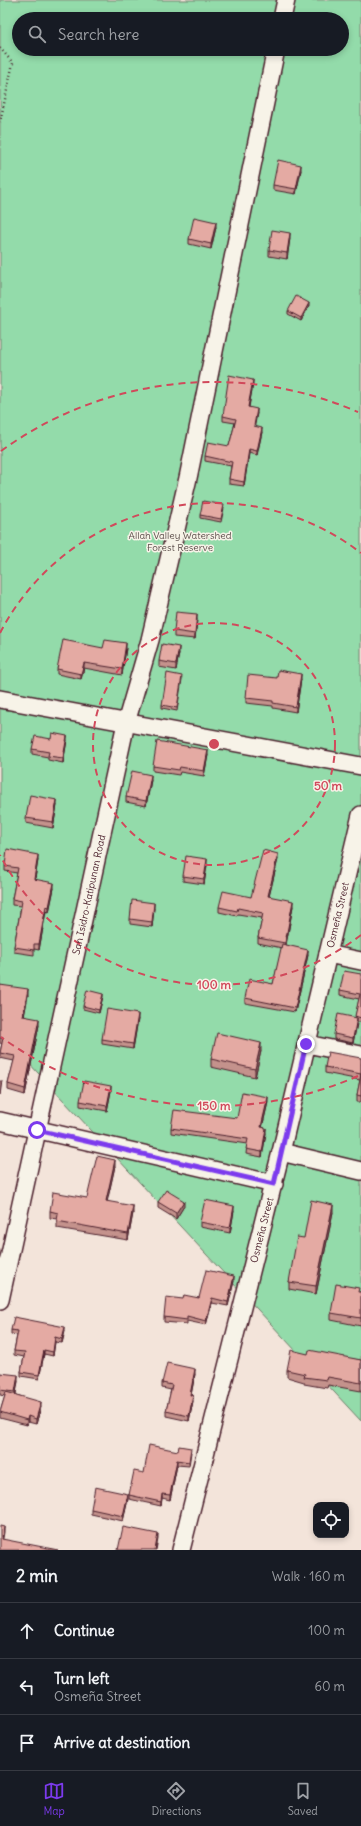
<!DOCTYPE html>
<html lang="en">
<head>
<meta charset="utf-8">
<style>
	:root { --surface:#171b24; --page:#242831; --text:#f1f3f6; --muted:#9ea1a6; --line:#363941; --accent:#7c3aed }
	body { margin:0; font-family:Delius,sans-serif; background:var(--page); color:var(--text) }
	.controls { position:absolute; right:12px; bottom:12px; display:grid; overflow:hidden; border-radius:8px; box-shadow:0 2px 6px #0003 }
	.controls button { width:36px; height:36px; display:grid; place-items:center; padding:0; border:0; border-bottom:1px solid var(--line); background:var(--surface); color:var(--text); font:20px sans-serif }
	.stop { position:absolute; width:12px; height:12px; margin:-9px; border:3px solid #7c3aed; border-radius:50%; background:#fff }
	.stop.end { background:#7c3aed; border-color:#fff; box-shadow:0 1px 4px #0008 }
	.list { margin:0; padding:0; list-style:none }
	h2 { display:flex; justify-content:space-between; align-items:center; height:52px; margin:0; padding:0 16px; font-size:17px }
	h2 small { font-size:13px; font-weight:400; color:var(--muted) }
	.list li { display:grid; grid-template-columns:26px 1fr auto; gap:12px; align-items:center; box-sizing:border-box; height:56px; padding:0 16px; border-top:1px solid var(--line) }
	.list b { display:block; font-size:15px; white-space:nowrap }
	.list p { margin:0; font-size:13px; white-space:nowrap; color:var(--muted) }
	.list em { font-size:13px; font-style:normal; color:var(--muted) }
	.icon { flex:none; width:22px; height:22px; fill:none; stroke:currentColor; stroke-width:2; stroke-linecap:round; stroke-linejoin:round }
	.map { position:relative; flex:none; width:361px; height:1550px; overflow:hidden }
	.search { position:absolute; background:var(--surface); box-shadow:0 2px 6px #0003; left:12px; right:12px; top:12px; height:44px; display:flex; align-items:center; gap:10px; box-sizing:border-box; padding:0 14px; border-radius:22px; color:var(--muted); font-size:15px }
	.sheet { height:220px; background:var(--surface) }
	nav { display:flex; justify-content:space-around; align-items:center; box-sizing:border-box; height:56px; border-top:1px solid var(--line); background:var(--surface); font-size:11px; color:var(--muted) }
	nav a { display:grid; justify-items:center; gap:2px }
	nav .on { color:var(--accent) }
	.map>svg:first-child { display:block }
	.green { fill:#93dbaa; stroke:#6e7d6a; fill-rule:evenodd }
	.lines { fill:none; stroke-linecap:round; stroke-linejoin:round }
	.minor-casing { stroke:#4a1f2b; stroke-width:20 }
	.path { stroke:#4a1f2b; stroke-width:2.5; stroke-dasharray:1 3; stroke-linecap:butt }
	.minor { stroke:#f7f3e8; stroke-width:17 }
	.wall { fill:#c4928c; stroke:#4a1f2b }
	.shaded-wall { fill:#a07772; stroke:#4a1f2b }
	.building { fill:#e4aaa3; stroke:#4a1f2b }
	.route { stroke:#7c3aed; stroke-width:5 }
	.ring { fill:none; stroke:#d1495b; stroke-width:2; stroke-dasharray:7 5 }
	.labels { text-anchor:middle; stroke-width:3; stroke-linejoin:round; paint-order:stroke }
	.park-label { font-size:10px; fill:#5c4e4b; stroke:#f7f3e8 }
	.street-label { font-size:10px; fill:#4a1f2b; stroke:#f7f3e8 }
	.centre { fill:#d1495b; stroke:#f7f3e8; stroke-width:2 }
	.ring-label { font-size:12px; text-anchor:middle; font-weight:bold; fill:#d1495b; stroke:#f7f3e8; stroke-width:3; stroke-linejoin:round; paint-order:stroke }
</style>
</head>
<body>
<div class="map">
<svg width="361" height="1550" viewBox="0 0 361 1550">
	<rect width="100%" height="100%" fill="#f3e4da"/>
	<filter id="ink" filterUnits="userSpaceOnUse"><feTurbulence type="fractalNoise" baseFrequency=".025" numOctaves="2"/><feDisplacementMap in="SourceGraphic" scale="8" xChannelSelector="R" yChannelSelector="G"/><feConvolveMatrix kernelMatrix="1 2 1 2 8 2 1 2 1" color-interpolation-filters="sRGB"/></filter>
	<g filter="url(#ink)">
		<path class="green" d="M0 0H361V1421L0 1032ZM19 19H342V49H19Z"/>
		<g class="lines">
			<defs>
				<g id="minor">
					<path d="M282 19 286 0"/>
					<path d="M0 699 361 766"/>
					<path d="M328 954 361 961"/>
					<path d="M307 1044 361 1055"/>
					<path d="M0 1121 274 1184"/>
					<path d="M281 1152 361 1171"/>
					<path id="s1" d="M0 1300 126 723 150 640 188 478 276 49"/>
					<path id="s2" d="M181 1550 281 1152 361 815"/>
				</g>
			</defs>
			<use href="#minor" class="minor-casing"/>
			<path class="path" d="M0 48 13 63 0 122"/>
			<use href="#minor" class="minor"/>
		</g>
		<g class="wall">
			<path d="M301 170 296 194 273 190V185Z"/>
			<path d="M216 227 211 249 189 244V239Z"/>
			<path d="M290 238 287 259 269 256V250Z"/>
			<path d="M309 306 301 321 288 314V311Z"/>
			<path d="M253 384 249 407 257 413 254 426 262 432 257 455 249 453 244 486 229 484V479L231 466 205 461V456L229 446 235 423 223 421V416Z"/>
			<path d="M224 508 221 522 200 518V515Z"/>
			<path d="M197 619 195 639 174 637V631Z"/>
			<path d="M103 648H126L122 675 84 668 81 679 57 674V669Z"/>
			<path d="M179 653 176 670 159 667V661Z"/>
			<path d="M277 678 301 679 296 712 273 708V706L246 703V698Z"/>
			<path d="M182 679 177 711 162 708V705Z"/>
			<path d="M51 739 67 740 63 763 48 760V757L32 754V749Z"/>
			<path d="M208 755 204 776 180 772 179 775 153 771V766Z"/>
			<path d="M151 780 146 806 126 802V797Z"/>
			<path d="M57 805 53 828 26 823V818Z"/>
			<path d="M278 859 269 896 293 906 286 945 308 955 295 1012 245 1003V998L273 984 282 948 258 943V938L262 918 238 914 237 916 219 912V907L251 897Z"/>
			<path d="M38 860 35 879 54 888 49 912 46 911 39 950 34 949V955L14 952V947L21 906 12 905V899L17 873 5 871V866Z"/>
			<path d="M207 865 204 884 183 881V876Z"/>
			<path d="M154 908 152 927 130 924V919Z"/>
			<path d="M361 974V1022H357L353 1043 334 1039V1034L355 1018 359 999 340 995V990Z"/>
			<path d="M0 985 28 995 24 1016 39 1025 25 1095 8 1090V1084L14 1061 0 1058V1051L2 1044 0 1043Z"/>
			<path d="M103 996 99 1013 83 1009V1006Z"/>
			<path d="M138 1019 133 1049 102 1044V1039Z"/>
			<path d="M261 1051 255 1077 211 1067V1059Z"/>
			<path d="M361 1058V1102H357V1095L360 1080 325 1073V1067Z"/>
			<path d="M111 1091 107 1111 80 1106V1101Z"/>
			<path d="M268 1102 262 1128 266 1133 262 1157 246 1154 247 1144 171 1133V1128L237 1118Z"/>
			<path d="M115 1166 107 1201 133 1213 128 1240 57 1228V1219L50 1218V1211L87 1198Z"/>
			<path d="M158 1202 184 1206 176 1219 158 1208Z"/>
			<path d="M234 1211 230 1233 200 1227V1222Z"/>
			<path d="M333 1212 316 1294 289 1289V1282L304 1238Z"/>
			<path d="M234 1281 228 1306 212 1303 206 1325 187 1321V1324L164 1322V1317L183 1299 199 1298Z"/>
			<path d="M359 1292H361V1326L331 1320V1313Z"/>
			<path d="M11 1330 65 1331 62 1343 55 1342 53 1356 44 1354 39 1379 21 1376V1372L24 1357 14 1355V1351L17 1335 11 1334Z"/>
			<path d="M308 1354 361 1360V1391L328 1385 327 1388 304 1384V1382L287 1377V1370Z"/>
			<path d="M0 1373 18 1381 16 1394 41 1407 36 1424 28 1422 27 1425 0 1418V1412L5 1396 0 1395Z"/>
			<path d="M195 1374 191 1395 193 1401 189 1421 166 1416V1411L171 1390 162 1388V1383Z"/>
			<path d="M178 1451 191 1452 189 1466 177 1465 170 1500 162 1498 161 1506 129 1499V1495Z"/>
			<path d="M128 1499 123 1521 91 1514V1509Z"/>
		</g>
		<g class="shaded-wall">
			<path d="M301 165V170L296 194V189Z"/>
			<path d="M216 222V227L211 249V244Z"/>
			<path d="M290 233V238L287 259V253Z"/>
			<path d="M309 303V306L301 321V318Z"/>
			<path d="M253 380V384L248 411V407Z"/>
			<path d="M257 409V413L254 430V426Z"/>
			<path d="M262 428V432L257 455V451Z"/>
			<path d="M249 449V453L244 486V482Z"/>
			<path d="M197 614V619L195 639V634Z"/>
			<path d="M126 643V648L122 675V669Z"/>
			<path d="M179 647V653L176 670V664Z"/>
			<path d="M84 663V668L81 679V674Z"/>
			<path d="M301 674V679L296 712V707Z"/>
			<path d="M67 736V740L63 763V758Z"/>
			<path d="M208 750V755L204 776V771Z"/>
			<path d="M151 775V780L146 806V801Z"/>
			<path d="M57 800V805L53 828V822Z"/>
			<path d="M278 854V859L268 901V896Z"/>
			<path d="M38 855V860L34 884V879Z"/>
			<path d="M207 859V865L204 884V879Z"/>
			<path d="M54 883V888L49 912V907Z"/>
			<path d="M293 901V906L285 949V943Z"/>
			<path d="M154 903V908L152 927V922Z"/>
			<path d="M46 906V911L39 950V944Z"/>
			<path d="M308 950V955L295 1012V1008Z"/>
			<path d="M28 989V995L23 1022V1016Z"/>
			<path d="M103 994V996L99 1013V1010Z"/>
			<path d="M138 1014V1019L133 1049V1044Z"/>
			<path d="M357 1018V1024L353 1043V1038Z"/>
			<path d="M39 1019V1025L25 1095V1089Z"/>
			<path d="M261 1043V1051L255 1077V1069Z"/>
			<path d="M111 1086V1091L107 1111V1106Z"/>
			<path d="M268 1097V1102L261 1132V1127Z"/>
			<path d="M266 1128V1133L262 1157V1152Z"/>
			<path d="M115 1160V1166L106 1207V1201Z"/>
			<path d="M184 1201V1206L176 1219V1213Z"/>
			<path d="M333 1205V1212L316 1294V1286Z"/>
			<path d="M133 1206V1213L128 1240V1234Z"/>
			<path d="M234 1206V1211L230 1233V1228Z"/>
			<path d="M234 1276V1281L228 1306V1302Z"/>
			<path d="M212 1298V1303L206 1325V1321Z"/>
			<path d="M65 1327V1331L62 1343V1339Z"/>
			<path d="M55 1337V1342L53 1356V1352Z"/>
			<path d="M44 1350V1354L39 1379V1375Z"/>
			<path d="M195 1369V1374L190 1400V1395Z"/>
			<path d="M18 1375V1381L15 1397V1392Z"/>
			<path d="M193 1395V1401L189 1421V1416Z"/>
			<path d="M41 1402V1407L36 1424V1419Z"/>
			<path d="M28 1416V1422L27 1425V1420Z"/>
			<path d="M177 1460V1465L170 1500V1495Z"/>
			<path d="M128 1494V1499L123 1521V1516Z"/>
			<path d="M162 1494V1498L161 1506V1502Z"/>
			<path d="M4 1527V1532L2 1544V1539Z"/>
			<path d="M158 1534V1539L156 1550H155Z"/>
		</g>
		<g class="building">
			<path d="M278 160 301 165 296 189 273 185Z"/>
			<path d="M194 217 216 222 211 244 189 239Z"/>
			<path d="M272 230 290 233 287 253 269 250Z"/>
			<path d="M296 296 309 303 301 318 288 311Z"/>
			<path d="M229 375 253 380 248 407 257 409 254 426 262 428 257 451 249 449 244 482 229 479 232 462 205 456 208 442 229 446 236 419 223 416Z"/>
			<path d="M203 501 224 505 221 519 200 515Z"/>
			<path d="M176 612 197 614 195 634 174 631Z"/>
			<path d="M63 640 103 648 105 640 126 643 122 669 84 663 81 674 57 669Z"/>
			<path d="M162 644 179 647 176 664 159 661Z"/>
			<path d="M278 670 301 674 296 707 273 703V701L246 698 248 675 277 678Z"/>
			<path d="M167 673 182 676 177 708 162 705Z"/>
			<path d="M52 733 67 736 63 758 48 756 49 752 32 749 35 736 51 739Z"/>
			<path d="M157 741 208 750 204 771 180 767 179 770 153 766Z"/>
			<path d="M132 771 151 775 146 801 126 797Z"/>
			<path d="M30 795 57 800 53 822 26 818Z"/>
			<path d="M7 849 38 855 34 879 54 883 49 907 46 906 39 944H34V950L14 947 22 901 12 899 18 868 5 866Z"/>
			<path d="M263 850 278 854 268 896 293 901 285 943 258 938 263 913 238 908 237 911 219 907 223 891 251 897Z"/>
			<path d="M186 856 207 859 204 879 183 876Z"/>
			<path d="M132 900 154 903 152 922 130 919Z"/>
			<path d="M282 944 308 950 295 1008 245 998 249 979 273 984Z"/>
			<path d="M344 971 361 974V1018L355 1016 360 994 340 990Z"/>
			<path d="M0 985 28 989 23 1016 39 1019 25 1089 8 1084 15 1056 0 1053 3 1038H0Z"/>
			<path d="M87 990 103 994 99 1010 83 1006Z"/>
			<path d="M107 1009 138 1014 133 1044 102 1039Z"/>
			<path d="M338 1014 357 1018 353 1038 334 1034Z"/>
			<path d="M217 1033 261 1043 255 1069 211 1059Z"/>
			<path d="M328 1052 361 1058V1096L357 1095 361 1074 325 1067Z"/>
			<path d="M0 1081H2L0 1095Z"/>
			<path d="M84 1081 111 1086 107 1106 80 1101Z"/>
			<path d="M242 1092 268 1097 261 1127 266 1128 262 1152 246 1149 248 1139 171 1128 174 1110 237 1118Z"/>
			<path d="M97 1156 115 1160 106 1201 133 1206 128 1234 57 1221 58 1213 50 1211 53 1192 87 1198Z"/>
			<path d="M166 1190 184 1201 176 1213 158 1202Z"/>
			<path d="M205 1200 234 1206 230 1228 200 1222Z"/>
			<path d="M311 1200 333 1205 316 1286 289 1282 297 1237 304 1238Z"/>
			<path d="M206 1270 234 1276 228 1302 212 1298 206 1321 187 1316V1320L164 1317 166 1297 183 1299 184 1295 199 1298Z"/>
			<path d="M336 1284 359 1288 358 1292H361V1318L331 1313Z"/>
			<path d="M14 1317 65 1327 62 1339 55 1337 53 1352 44 1350 39 1375 21 1372 25 1352 14 1351 18 1331 11 1330Z"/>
			<path d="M291 1350 308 1354 309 1350 361 1360V1383L328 1377 327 1380 304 1377 305 1374 287 1370Z"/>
			<path d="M167 1363 195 1369 190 1395H193L189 1416 166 1411 172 1385 162 1383Z"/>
			<path d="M0 1373 18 1375 15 1392 0 1390Z"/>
			<path d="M6 1392 41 1402 36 1419 28 1416 27 1420 0 1412Z"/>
			<path d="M149 1445 178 1451 179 1446 191 1448 189 1462 177 1460 170 1495 162 1494 161 1502 129 1495 134 1471 144 1473Z"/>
			<path d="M95 1487 128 1494 123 1516 91 1509Z"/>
			<path d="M0 1526 4 1527 2 1539 58 1550H0Z"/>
			<path d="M123 1527 158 1534 155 1550H118Z"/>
		</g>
	</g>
	<g class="lines" filter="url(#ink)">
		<path class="route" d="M37 1130 274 1184 306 1044"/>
	</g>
	<g class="ring">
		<circle cx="214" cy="744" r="121"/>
		<path d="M361 935A241 241 0 0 1 0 855M0 633A241 241 0 0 1 361 553"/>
		<path d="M358 1076A362 362 0 0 1 1 1037M1 451A362 362 0 0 1 358 412"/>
	</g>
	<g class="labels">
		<g class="park-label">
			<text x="180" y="539">Allah Valley Watershed<tspan x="180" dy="12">Forest Reserve</tspan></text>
		</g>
		<g class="street-label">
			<text dy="4" stroke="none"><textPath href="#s1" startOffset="415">San Isidro-Katipunan Road</textPath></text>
			<text dy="4" stroke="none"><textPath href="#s2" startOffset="654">Osmeña Street</textPath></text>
			<text dy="4" stroke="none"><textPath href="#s2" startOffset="330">Osmeña Street</textPath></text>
		</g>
	</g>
	<circle cx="214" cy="744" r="6" class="centre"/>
	<g class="ring-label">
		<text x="328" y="790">50 m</text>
		<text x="214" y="989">100 m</text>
		<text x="214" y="1110">150 m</text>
	</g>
</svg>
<div class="controls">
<button><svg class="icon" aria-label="locate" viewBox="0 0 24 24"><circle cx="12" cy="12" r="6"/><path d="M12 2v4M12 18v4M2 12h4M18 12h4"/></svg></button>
</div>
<div class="stop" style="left:37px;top:1130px"></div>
<div class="stop end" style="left:306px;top:1044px"></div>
<div class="search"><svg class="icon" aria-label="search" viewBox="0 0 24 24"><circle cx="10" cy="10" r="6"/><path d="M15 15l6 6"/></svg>Search here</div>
</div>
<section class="sheet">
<h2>2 min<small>Walk · 160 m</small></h2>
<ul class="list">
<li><svg class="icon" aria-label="ahead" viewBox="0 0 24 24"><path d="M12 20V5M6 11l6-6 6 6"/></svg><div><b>Continue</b></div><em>100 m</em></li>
<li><svg class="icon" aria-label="left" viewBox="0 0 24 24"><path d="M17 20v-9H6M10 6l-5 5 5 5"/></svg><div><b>Turn left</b><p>Osmeña Street</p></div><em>60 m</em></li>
<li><svg class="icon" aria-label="arrive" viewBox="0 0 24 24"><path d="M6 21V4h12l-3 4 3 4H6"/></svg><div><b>Arrive at destination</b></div></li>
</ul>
</section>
<nav>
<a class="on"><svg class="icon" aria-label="map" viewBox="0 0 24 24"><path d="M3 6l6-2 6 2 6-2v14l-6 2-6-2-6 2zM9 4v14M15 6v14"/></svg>Map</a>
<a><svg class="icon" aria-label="directions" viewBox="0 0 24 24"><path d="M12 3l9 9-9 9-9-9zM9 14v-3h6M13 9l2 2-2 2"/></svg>Directions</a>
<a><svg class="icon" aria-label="saved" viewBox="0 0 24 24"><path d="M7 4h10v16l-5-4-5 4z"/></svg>Saved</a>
</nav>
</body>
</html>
